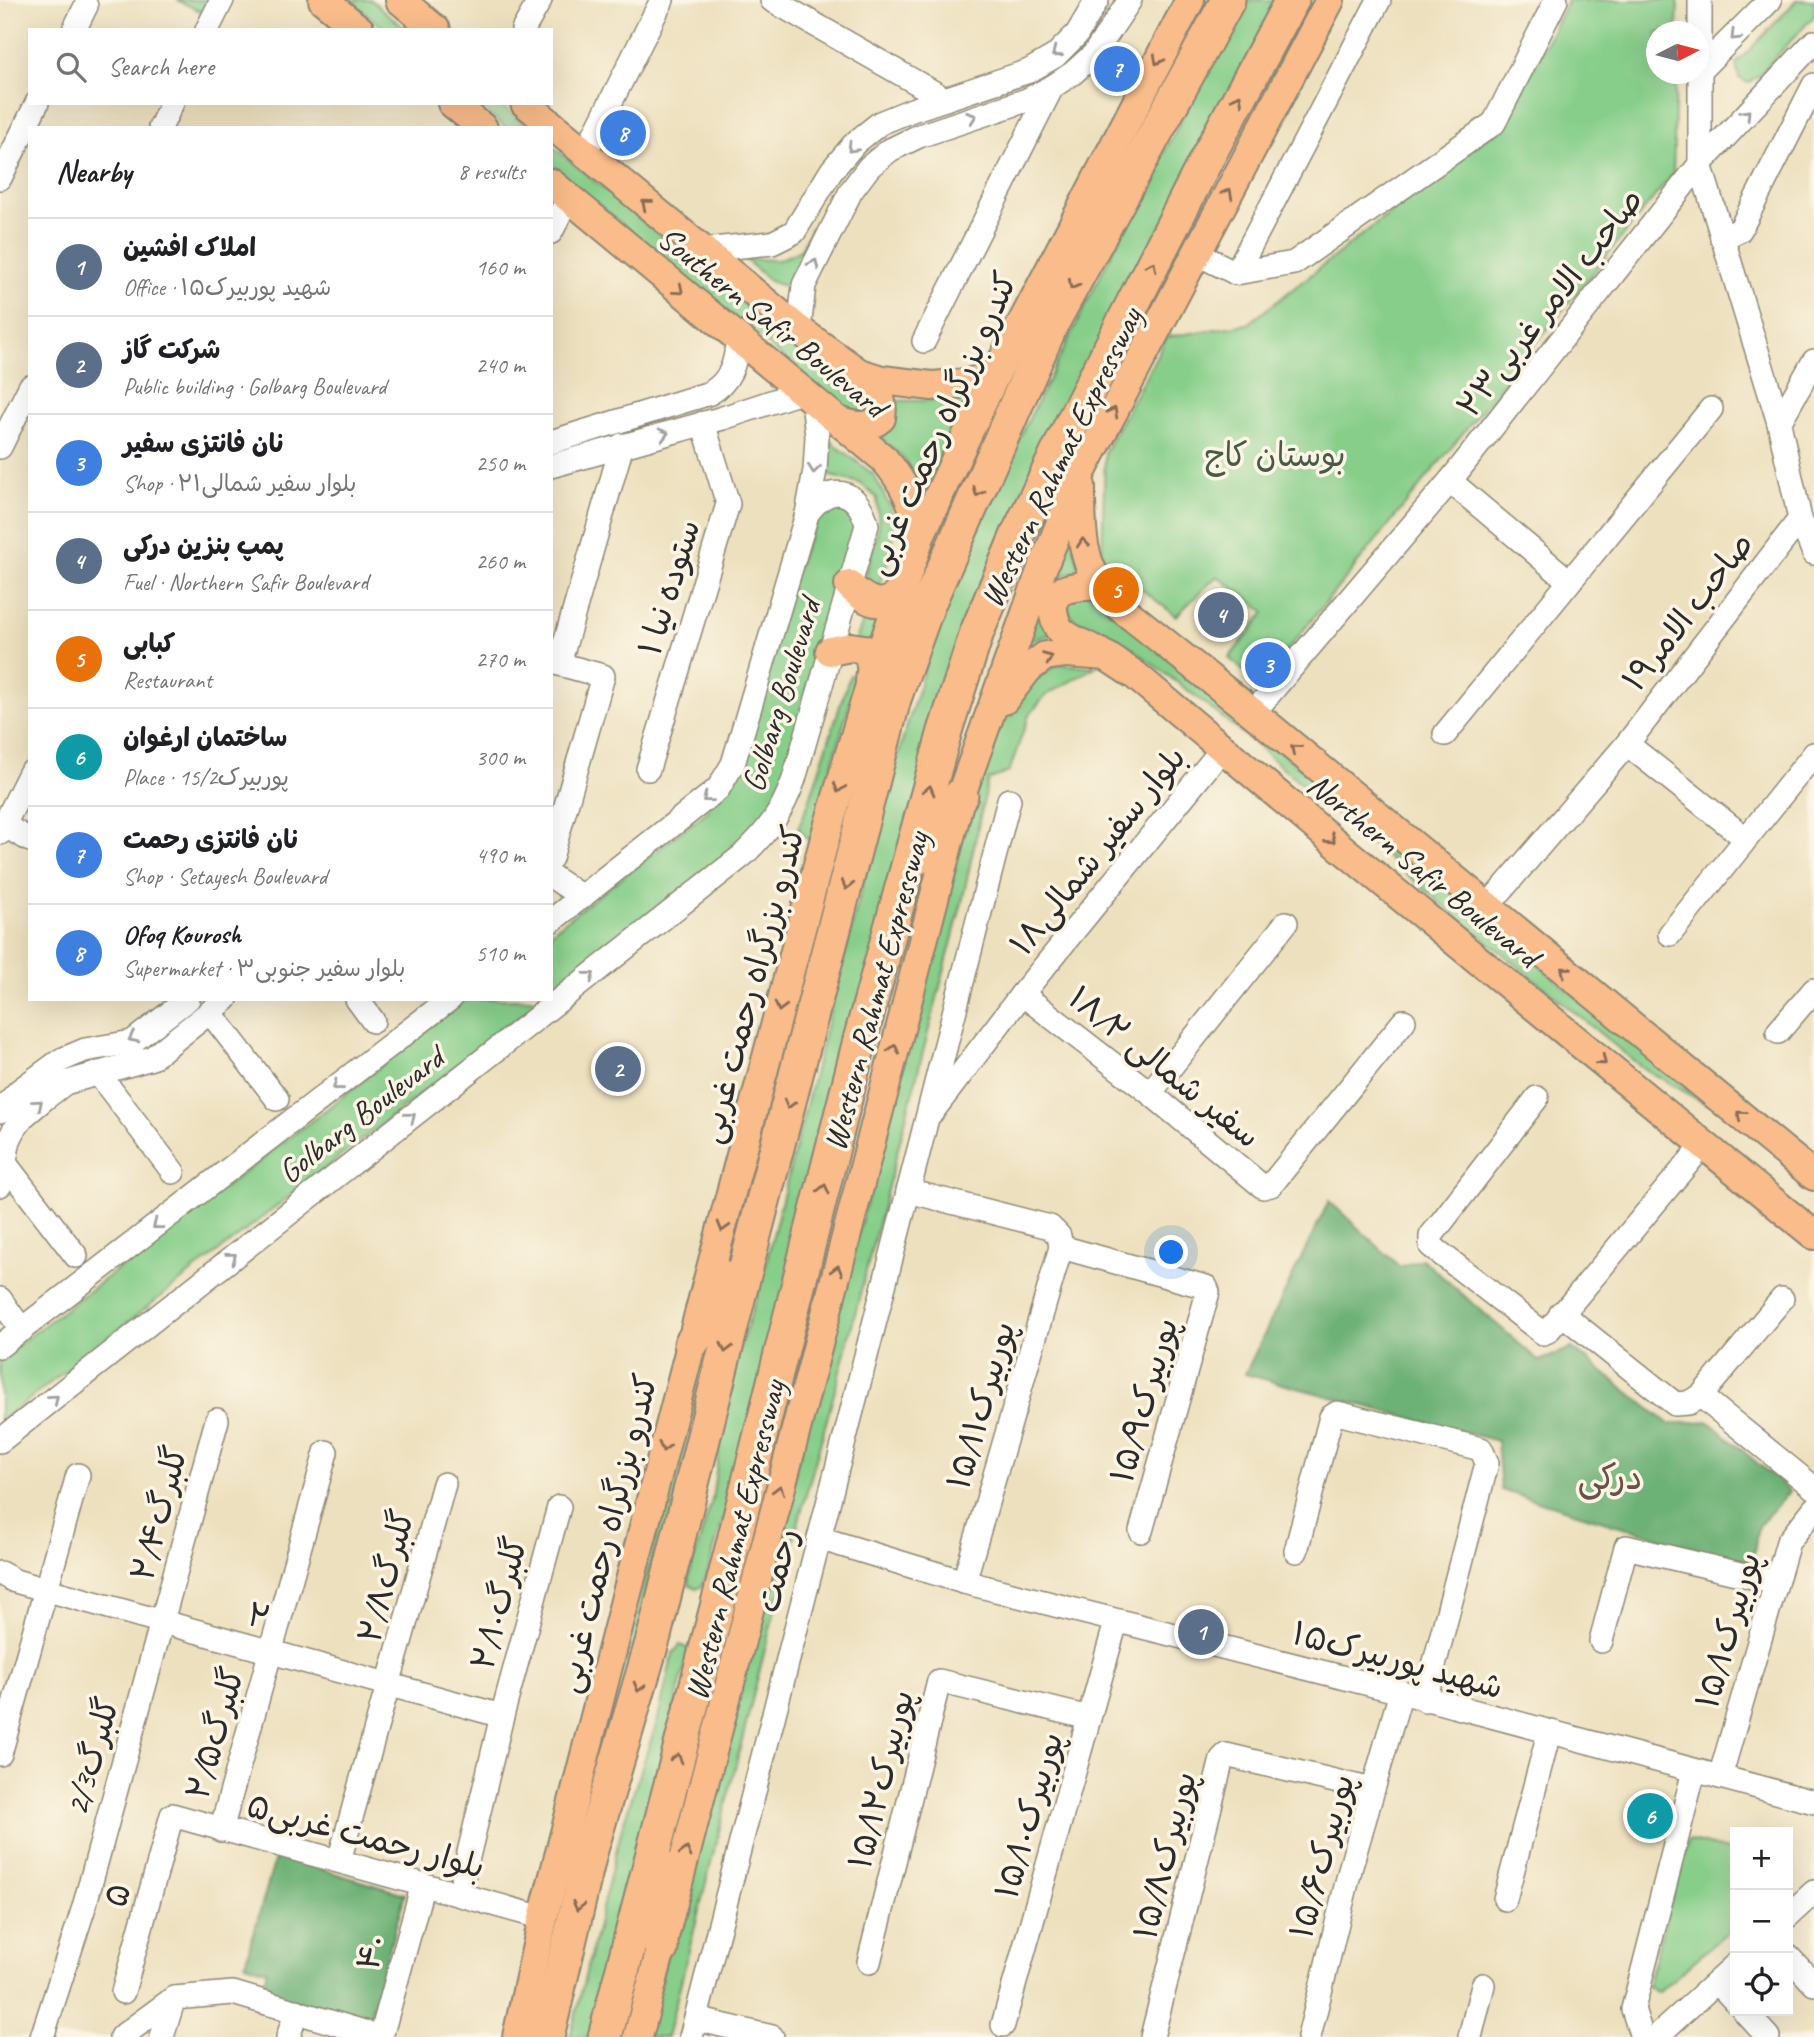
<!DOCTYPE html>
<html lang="en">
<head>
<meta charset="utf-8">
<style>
	:root { --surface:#fff; --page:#f6f6f6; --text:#202124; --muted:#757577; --line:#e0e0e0; --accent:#111827 }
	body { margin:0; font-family:Caveat,"Playpen Sans Arabic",sans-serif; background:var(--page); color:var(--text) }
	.controls { position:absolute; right:21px; bottom:21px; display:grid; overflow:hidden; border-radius:0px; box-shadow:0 7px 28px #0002 }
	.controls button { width:63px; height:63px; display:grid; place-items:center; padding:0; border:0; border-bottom:2px solid var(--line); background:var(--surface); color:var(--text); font:35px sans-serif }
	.compass { position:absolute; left:1646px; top:21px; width:63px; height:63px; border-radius:50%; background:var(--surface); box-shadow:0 7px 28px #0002; rotate:84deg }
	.you { position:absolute; left:1172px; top:1253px; width:24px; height:24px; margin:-18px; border:5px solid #fff; border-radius:50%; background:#1a73e8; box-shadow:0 0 0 10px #1a73e833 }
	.badge { display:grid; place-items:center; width:46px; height:46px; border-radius:50%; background:var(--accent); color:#fff; font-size:23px; font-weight:700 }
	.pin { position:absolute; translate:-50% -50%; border:4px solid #fff; box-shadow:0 2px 7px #0006 }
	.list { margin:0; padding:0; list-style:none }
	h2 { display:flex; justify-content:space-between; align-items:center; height:91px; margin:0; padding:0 28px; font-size:30px }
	h2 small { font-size:23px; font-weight:400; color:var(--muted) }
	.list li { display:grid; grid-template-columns:46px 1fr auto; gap:21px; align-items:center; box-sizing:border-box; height:98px; padding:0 28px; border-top:2px solid var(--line) }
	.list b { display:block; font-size:26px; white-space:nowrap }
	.list p { margin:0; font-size:23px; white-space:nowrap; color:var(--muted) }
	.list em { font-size:23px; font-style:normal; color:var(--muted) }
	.icon { flex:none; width:38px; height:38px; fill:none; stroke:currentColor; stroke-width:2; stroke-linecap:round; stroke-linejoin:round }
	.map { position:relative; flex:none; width:1814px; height:2037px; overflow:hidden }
	.search { position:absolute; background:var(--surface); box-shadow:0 7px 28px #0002; left:28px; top:28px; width:525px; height:77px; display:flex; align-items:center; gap:18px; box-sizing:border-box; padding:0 24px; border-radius:0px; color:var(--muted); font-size:26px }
	.panel { position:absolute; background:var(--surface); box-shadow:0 7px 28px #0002; left:28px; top:126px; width:525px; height:875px; border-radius:0px }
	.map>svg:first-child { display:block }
	.green { fill:#86ce89; stroke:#587c5a; stroke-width:2 }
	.forest { fill:#6cb175; stroke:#4c6e50; stroke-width:2 }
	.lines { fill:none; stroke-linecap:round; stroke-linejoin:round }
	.minor-casing { stroke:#8c8674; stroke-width:26 }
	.major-casing { stroke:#8c8674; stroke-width:32 }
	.highway-casing { stroke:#8c8674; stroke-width:37 }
	.minor { stroke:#fff; stroke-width:23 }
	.major { stroke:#f9bc8a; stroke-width:28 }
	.highway { stroke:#f9bc8a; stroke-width:33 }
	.oneway { stroke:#a0a0a0 }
	.oneway2 { stroke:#886c56 }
	.labels { text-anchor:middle; stroke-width:7; stroke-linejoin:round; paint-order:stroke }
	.street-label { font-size:33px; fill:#2b2b2b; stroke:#fcf5e5 }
	.park-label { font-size:33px; fill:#465c47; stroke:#fcf5e5 }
	.neighbourhood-label { font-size:35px; fill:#695147; stroke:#fcf5e5 }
</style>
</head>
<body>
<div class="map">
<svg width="1814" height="2037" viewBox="0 0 1814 2037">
	<rect width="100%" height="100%" fill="#fcf5e5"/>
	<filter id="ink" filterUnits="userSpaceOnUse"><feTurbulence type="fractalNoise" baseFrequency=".0143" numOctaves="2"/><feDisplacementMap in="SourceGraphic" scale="14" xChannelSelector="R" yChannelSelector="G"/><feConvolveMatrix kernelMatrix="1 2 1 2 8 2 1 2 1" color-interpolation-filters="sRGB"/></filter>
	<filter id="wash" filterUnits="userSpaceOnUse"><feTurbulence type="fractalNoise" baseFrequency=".00686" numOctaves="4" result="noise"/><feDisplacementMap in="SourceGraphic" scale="28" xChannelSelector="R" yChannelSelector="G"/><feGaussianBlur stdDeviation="1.57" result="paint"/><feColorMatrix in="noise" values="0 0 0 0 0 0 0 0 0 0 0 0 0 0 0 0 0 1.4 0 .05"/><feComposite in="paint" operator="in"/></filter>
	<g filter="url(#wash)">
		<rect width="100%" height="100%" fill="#ede0be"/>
		<g class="green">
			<path d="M177 0H227L218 20Z"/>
			<path d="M350 0H371L407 30H386Z"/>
			<path d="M1201 0H1211L1130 153 1116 165Z"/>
			<path d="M1244 0H1278L1025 489 706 1577 702 1586 696 1589 689 1585 688 1578 712 1500 723 1422 737 1357 760 1286 883 804 941 615 1003 471 1115 246Z"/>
			<path d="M1568 0H1678L1677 31 1657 32V74H1676L1673 174 1259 685 1229 658 1265 612 1217 576 1176 616 1102 558 1105 451 1167 337 1248 324 1505 123Z"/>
			<path d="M1797 0H1814V16L1759 75 1748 83 1739 78 1736 64Z"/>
			<path d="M476 103H498L530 128H506Z"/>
			<path d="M551 145 871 409 868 416 843 407 551 165Z"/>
			<path d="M811 228 815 231 793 289 770 281 745 259 779 260 801 250Z"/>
			<path d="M968 400 924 494 903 458 874 432 886 401Z"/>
			<path d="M829 440 874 475 891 509 895 528 890 555 879 585 870 589 864 581 879 526 877 498 860 483 822 474Z"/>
			<path d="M842 503 859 522 787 776 761 826 705 873 551 992V932L708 811 802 554 821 509Z"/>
			<path d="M1069 526 1080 571 1065 574 1054 585V633L1019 645Z"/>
			<path d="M1085 591 1129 626 1707 1105 1640 1066 1426 891 1253 742 1195 696 1125 643 1076 620 1069 614 1068 601Z"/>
			<path d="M865 616 878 621 869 645 856 640Z"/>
			<path d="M1060 664 1095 667 1045 696 1029 715 1009 772 988 780 962 902 838 1379 783 1578 667 2037H645L990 737 1033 679Z"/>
			<path d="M850 675 857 678 810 842 798 828 808 805Z"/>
			<path d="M857 761 856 791 736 1260 723 1283Z"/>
			<path d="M465 999H542L0 1422V1359L323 1112Z"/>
			<path d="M704 1351H710L662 1557 527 2037Z"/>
			<path d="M680 1645 689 1649 592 2037H570L623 1824 658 1719 673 1653Z"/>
			<path d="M1688 1840 1735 1852V1925L1658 1993 1647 1986Z"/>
		</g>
		<g class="forest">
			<path d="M1329 1201 1400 1267 1422 1259 1539 1361 1572 1348 1669 1424 1708 1421 1790 1491 1758 1526 1752 1566 1501 1490 1497 1441 1245 1374Z"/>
			<path d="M276 1856 405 1894 368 2023 261 1991 267 1970 245 1963Z"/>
		</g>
	</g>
	<g filter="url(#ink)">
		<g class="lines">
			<defs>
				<g id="minor">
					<path d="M772 0 945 99"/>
					<path d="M1700 0V164L1779 423 1800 519 1814 553"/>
					<path d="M74 30 86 6"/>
					<path d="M207 30 222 0"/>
					<path d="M523 30 540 0"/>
					<path d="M1699 71 1770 0"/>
					<path d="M160 128 172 103"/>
					<path d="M585 153 662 0"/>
					<path d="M0 178 37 103"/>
					<path d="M551 232 569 197"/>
					<path d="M1722 238 1740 230 1814 85"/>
					<path d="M703 250 772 243 794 232 832 170 855 143 880 123 912 110 1029 71 1055 56 1077 34 1097 0"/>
					<path d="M1196 253 1236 273"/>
					<path d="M1236 273 1294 263 1494 123 1556 0"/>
					<path d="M1236 273 1379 0"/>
					<path d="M799 330 804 285 851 191 869 167 890 150 919 136 1027 100 1052 87 1073 73 1094 54 1130 0"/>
					<path d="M924 341 1052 87"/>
					<path d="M1779 423 1814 361"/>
					<path d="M551 442 710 393C731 381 737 361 737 338"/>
					<path d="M0 447 30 387"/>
					<path d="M551 466 723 418 801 392"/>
					<path d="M1450 481 1569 581"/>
					<path d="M1253 713 1450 481 1700 164 1814 42"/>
					<path d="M1445 734 1711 409"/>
					<path d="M1627 744 1745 838"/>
					<path d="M648 769 728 504 703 423"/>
					<path d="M0 823 30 840"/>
					<path d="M0 833 30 773"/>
					<path d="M551 858 603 676 559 664 622 445"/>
					<path d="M551 876 582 897"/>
					<path d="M1486 908 1627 744 1800 519"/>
					<path d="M551 921 718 789 733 764 807 514 815 470 817 436 813 401"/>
					<path d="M1670 934 1814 754"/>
					<path d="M1022 994 1150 1093 1263 1187 1271 1185 1404 1021"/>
					<path d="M357 999 373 1021"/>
					<path d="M210 1012 277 1099"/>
					<path d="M1778 1032 1814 990"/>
					<path d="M98 1073 173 1172"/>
					<path d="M1150 1093 1286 923"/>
					<path d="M1537 1098 1431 1236V1246L1543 1333 1548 1331 1704 1144"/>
					<path d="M0 1111 20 1090 61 1060 85 1050 132 1042 188 999"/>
					<path d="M932 1112 1022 994 1223 748"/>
					<path d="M4 1162 76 1256"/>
					<path d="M0 1185 9 1140 15 1128 25 1115 44 1099 65 1083 152 1058 226 999"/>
					<path d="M908 1191 1050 1227 1059 1236 1061 1247 964 1582"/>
					<path d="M1061 1247 1206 1287 1208 1292 1141 1531"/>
					<path d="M0 1299 22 1330"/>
					<path d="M1561 1313 1675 1404 1688 1403 1701 1396 1782 1299"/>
					<path d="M0 1346 450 999"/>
					<path d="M1701 1396 1814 1488"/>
					<path d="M0 1441 742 856C768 831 782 813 794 779L867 525C858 488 829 482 807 514"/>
					<path d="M819 1538 964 1582 1401 1692 1814 1802"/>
					<path d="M1296 1551 1331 1417 1337 1413 1481 1449 1487 1463 1425 1700"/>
					<path d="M0 1573 15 1581 502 1716"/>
					<path d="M1601 1641 1626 1547 1774 1582"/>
					<path d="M0 1754 78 1475"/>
					<path d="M1720 1777 1788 1542 1814 1509"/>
					<path d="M221 1830 326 1452"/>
					<path d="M339 1861 444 1484"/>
					<path d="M459 1894 502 1716 559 1507"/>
					<path d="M1505 1899 1549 1733"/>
					<path d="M1788 1916 1814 1892"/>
					<path d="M1788 1956 1814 1984"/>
					<path d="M869 1962 939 1681 1089 1718"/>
					<path d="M1717 1982 1735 2001"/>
					<path d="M123 1992 172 1815 543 1918"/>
					<path d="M1744 2011 1768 2037"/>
					<path d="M696 2019 772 2037"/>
					<path d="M1003 2025 1116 1622"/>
					<path d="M42 2037 84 1907 217 1420"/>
					<path d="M121 2037 174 1998 233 1993 381 2037"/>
					<path d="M162 2037 174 1998"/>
					<path d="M288 2037 297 2011"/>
					<path d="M381 2037 423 1884"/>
					<path d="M691 2037C799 1625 902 1212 1009 800"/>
					<path d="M1152 2037 1222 1759 1226 1755 1372 1790"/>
					<path d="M1309 2037 1351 1866 1401 1692"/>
					<path d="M1470 2037 1483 1985"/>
					<path d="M1642 2037 1633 2009 1694 1771"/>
					<path d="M1656 2037 1735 1965"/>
				</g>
				<g id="major">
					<path d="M323 0 360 30"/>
					<path d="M400 0 436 30"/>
					<path d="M452 103 483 128"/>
					<path d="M525 103 799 330 859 373 882 380 932 386 968 383 995 375"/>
					<path d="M551 183 884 459C904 482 914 505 921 534"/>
					<path d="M838 421C854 426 868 430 881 418 885 396 875 387 859 373"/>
					<path d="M1081 486C1081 530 1080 565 1110 599L1253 713 1814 1176"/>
					<path d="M849 585C866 602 884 612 902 589"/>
					<path d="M1098 585C1080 587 1051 584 1053 610 1054 617 1056 626 1061 631 1070 640 1088 646 1099 652"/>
					<path d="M830 651 851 647 864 649 869 656 873 675"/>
					<path d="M1004 700 1028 669 1045 656 1066 653 1106 656 1135 675 1345 851 1814 1235"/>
					<path d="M517 2037 543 1918 700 1310 826 834 873 675 921 534 939 495 995 375 1190 0"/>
					<path d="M638 2037 961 795 1040 574 1081 473 1330 0"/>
				</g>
				<g id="highway">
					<path d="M869 736 873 675"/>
					<path d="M919 857 961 795"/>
					<path d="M691 1344 734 1277"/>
					<path d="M661 1949 662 1867"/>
					<path d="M547 2037 590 1853 654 1636 750 1251 894 699 929 602 1052 323 1228 0"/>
					<path d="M605 2037 722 1588 860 1040 945 731 977 632 1018 534 1073 421 1206 160 1292 0"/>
				</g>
			</defs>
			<use href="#minor" class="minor-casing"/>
			<use href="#major" class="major-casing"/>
			<use href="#highway" class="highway-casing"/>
			<use href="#minor" class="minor"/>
			<use href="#major" class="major"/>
			<use href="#highway" class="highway"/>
		</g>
		<defs><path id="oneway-chevron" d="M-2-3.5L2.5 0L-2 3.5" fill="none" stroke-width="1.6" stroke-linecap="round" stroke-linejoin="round" transform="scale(1.75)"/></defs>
		<g class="oneway">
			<use href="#oneway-chevron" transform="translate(1735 36) rotate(135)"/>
			<use href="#oneway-chevron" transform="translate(1056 53) rotate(141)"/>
			<use href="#oneway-chevron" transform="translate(1746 114) rotate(-47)"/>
			<use href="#oneway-chevron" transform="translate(972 117) rotate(-19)"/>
			<use href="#oneway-chevron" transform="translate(852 148) rotate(134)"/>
			<use href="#oneway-chevron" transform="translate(814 264) rotate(-64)"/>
			<use href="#oneway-chevron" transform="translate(664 434) rotate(-15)"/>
			<use href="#oneway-chevron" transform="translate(814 469) rotate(96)"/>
			<use href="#oneway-chevron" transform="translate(707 798) rotate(142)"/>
			<use href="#oneway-chevron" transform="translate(590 976) rotate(-38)"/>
			<use href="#oneway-chevron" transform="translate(133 1038) rotate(154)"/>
			<use href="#oneway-chevron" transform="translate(337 1086) rotate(142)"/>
			<use href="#oneway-chevron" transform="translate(38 1104) rotate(-40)"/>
			<use href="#oneway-chevron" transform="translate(411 1117) rotate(-38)"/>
			<use href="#oneway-chevron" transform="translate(157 1225) rotate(142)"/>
			<use href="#oneway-chevron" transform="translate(232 1257) rotate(-38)"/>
			<use href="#oneway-chevron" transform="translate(54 1399) rotate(-40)"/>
		</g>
		<g class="oneway2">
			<use href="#oneway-chevron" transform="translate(1158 60) rotate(118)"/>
			<use href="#oneway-chevron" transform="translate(1238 99) rotate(-62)"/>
			<use href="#oneway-chevron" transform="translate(1228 193) rotate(-62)"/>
			<use href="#oneway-chevron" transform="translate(646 204) rotate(-141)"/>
			<use href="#oneway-chevron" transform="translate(1152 266) rotate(-63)"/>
			<use href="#oneway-chevron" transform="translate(1073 285) rotate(119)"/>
			<use href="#oneway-chevron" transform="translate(679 290) rotate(40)"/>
			<use href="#oneway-chevron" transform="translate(1113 412) rotate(-62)"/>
			<use href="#oneway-chevron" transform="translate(978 492) rotate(114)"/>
			<use href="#oneway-chevron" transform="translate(1083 543) rotate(-96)"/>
			<use href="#oneway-chevron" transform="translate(1048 658) rotate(-22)"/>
			<use href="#oneway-chevron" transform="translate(1295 749) rotate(-140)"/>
			<use href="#oneway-chevron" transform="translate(839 788) rotate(107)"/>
			<use href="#oneway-chevron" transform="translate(929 790) rotate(-75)"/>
			<use href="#oneway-chevron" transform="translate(1331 839) rotate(40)"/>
			<use href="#oneway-chevron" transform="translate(847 885) rotate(105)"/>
			<use href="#oneway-chevron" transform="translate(1565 971) rotate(-141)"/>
			<use href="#oneway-chevron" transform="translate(780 1007) rotate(105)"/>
			<use href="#oneway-chevron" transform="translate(894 1049) rotate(-75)"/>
			<use href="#oneway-chevron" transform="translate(1602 1061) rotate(39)"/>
			<use href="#oneway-chevron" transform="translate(789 1104) rotate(105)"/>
			<use href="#oneway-chevron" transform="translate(1741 1115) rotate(-140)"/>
			<use href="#oneway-chevron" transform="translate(824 1189) rotate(-76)"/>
			<use href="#oneway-chevron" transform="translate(723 1227) rotate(106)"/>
			<use href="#oneway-chevron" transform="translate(837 1270) rotate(-75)"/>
			<use href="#oneway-chevron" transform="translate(726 1348) rotate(104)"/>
			<use href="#oneway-chevron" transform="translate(664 1447) rotate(104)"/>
			<use href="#oneway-chevron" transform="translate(779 1490) rotate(-75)"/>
			<use href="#oneway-chevron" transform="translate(639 1687) rotate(106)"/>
			<use href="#oneway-chevron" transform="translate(677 1758) rotate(-75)"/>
			<use href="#oneway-chevron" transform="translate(686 1852) rotate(-75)"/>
			<use href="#oneway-chevron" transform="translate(578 1906) rotate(103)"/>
		</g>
	</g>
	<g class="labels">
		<g class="street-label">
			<text transform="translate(1549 302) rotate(-52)" y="12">صاحب الامر غربی۲۳</text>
			<text transform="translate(773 321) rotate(39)" y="12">Southern Safir Boulevard</text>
			<text transform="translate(940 423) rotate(-66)" y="12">کندرو بزرگراه رحمت غربی</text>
			<text transform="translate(1060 457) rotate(-64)" y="12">Western Rahmat Expressway</text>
			<text transform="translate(668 587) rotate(-73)" y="12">ستوده نیا ۱</text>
			<text transform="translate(1687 611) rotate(-52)" y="12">صاحب الامر۱۹</text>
			<text transform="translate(780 695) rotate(-73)" y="12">Golbarg Boulevard</text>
			<text transform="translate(1097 850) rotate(-51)" y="12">بلوار سفیر شمالی۱۸</text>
			<text transform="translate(1424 869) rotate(39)" y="12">Northern Safir Boulevard</text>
			<text transform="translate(751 984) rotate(-75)" y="12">کندرو بزرگراه رحمت غربی</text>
			<text transform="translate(875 991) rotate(-75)" y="12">Western Rahmat Expressway</text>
			<text transform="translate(1165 1066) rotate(39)" y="12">سفیر شمالی ۱۸/۲</text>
			<text transform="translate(360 1114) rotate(-38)" y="12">Golbarg Boulevard</text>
			<text transform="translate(1143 1400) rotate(-74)" y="12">پوربیرک۱۵/۹</text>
			<text transform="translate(980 1405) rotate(-74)" y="12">پوربیرک۱۵/۱۱</text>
			<text transform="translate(158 1513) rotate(-75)" y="12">گلبرگ۲/۴</text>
			<text transform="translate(606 1533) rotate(-76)" y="12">کندرو بزرگراه رحمت غربی</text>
			<text transform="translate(734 1540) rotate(-76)" y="12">Western Rahmat Expressway</text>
			<text transform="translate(776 1570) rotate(-76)" y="12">رحمت</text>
			<text transform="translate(385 1576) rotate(-75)" y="12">گلبرگ۲/۸</text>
			<text transform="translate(498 1603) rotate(-75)" y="12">گلبرگ۲/۱۰</text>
			<text transform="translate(259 1615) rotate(16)" y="12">۲</text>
			<text transform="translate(1727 1630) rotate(-74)" y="12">پوربیرک۱۵/۱</text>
			<text transform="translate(1398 1659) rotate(15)" y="12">شهید پوربیرک۱۵</text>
			<text transform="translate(214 1733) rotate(-74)" y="12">گلبرگ۲/۵</text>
			<text transform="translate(91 1756) rotate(-74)" y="12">2/3گلبرگ</text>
			<text transform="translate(880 1779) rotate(-76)" y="12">پوربیرک۱۵/۱۲</text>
			<text transform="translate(1028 1815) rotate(-74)" y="12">پوربیرک۱۵/۱۰</text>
			<text transform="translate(366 1835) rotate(15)" y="12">بلوار رحمت غربی۵</text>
			<text transform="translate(1164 1855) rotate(-76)" y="12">پوربیرک۱۵/۸</text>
			<text transform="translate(1321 1856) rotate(-75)" y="12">پوربیرک۱۵/۶</text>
			<text transform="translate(116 1895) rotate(-74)" y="12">۵</text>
			<text transform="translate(370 1952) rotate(-75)" y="12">۴۰</text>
		</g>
		<g class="park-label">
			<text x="1275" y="466">بوستان کاج</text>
		</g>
		<g class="neighbourhood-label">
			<text x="1610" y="1489">درکی</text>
		</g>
	</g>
</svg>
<div class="controls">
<button>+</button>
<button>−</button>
<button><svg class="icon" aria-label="locate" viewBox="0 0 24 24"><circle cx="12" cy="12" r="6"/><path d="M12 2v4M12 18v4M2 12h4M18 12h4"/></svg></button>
</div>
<svg class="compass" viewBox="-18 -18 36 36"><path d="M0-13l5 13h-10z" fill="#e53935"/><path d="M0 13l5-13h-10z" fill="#757577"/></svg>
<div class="you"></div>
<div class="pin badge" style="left:1201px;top:1632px;background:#5c6f8a">1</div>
<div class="pin badge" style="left:618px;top:1069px;background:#5c6f8a">2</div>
<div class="pin badge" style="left:1268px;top:665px;background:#3f7fe0">3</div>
<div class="pin badge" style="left:1221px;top:615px;background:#5c6f8a">4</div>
<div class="pin badge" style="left:1116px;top:590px;background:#e8710a">5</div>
<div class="pin badge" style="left:1650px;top:1816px;background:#0f9aa8">6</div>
<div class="pin badge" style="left:1117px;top:69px;background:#3f7fe0">7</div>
<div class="pin badge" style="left:623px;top:133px;background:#3f7fe0">8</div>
<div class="search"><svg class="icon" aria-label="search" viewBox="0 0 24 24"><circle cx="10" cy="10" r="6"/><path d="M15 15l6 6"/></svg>Search here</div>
<section class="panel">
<h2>Nearby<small>8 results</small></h2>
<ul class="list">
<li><span class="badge" style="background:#5c6f8a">1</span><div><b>املاک افشین</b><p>Office · شهید پوربیرک۱۵</p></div><em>160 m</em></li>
<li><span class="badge" style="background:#5c6f8a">2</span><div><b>شرکت گاز</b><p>Public building · Golbarg Boulevard</p></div><em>240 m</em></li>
<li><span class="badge" style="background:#3f7fe0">3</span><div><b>نان فانتزی سفیر</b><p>Shop · بلوار سفیر شمالی۲۱</p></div><em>250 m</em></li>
<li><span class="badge" style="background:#5c6f8a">4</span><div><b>پمپ بنزین درکی</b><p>Fuel · Northern Safir Boulevard</p></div><em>260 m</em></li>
<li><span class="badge" style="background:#e8710a">5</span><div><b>کبابی</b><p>Restaurant</p></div><em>270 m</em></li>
<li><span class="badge" style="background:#0f9aa8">6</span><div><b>ساختمان ارغوان</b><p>Place · پوربیرک15/2</p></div><em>300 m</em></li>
<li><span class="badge" style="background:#3f7fe0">7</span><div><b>نان فانتزی رحمت</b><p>Shop · Setayesh Boulevard</p></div><em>490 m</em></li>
<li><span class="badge" style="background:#3f7fe0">8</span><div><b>Ofoq Kourosh</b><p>Supermarket · بلوار سفیر جنوبی۳</p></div><em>510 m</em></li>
</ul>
</section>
</div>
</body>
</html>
